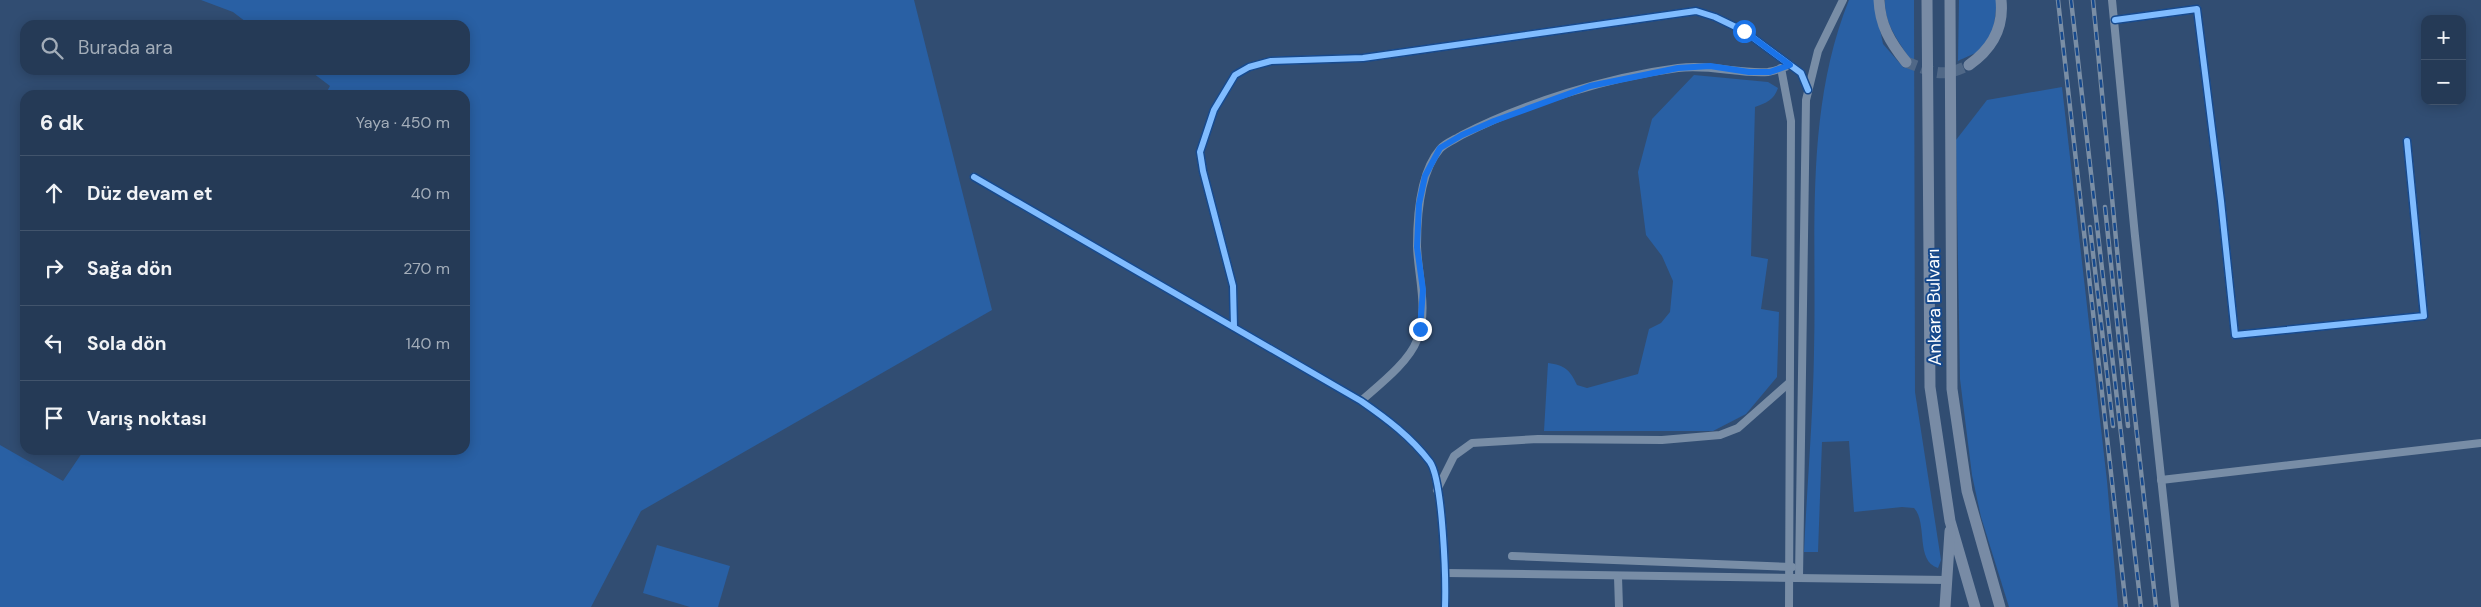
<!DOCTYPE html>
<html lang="tr">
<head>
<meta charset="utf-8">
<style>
	:root { --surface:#253a56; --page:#314560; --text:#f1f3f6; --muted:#a3adb9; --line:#42546c }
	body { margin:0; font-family:"DM Sans",sans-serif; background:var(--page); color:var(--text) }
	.controls { position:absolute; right:15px; top:15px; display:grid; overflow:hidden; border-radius:10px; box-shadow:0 2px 12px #0003 }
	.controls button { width:45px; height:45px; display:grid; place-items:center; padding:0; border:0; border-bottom:1px solid var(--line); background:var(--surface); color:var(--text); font:25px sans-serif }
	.stop { position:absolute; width:15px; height:15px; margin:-11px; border:4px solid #1a73e8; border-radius:50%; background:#fff }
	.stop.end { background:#1a73e8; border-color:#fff; box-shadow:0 1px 5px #0008 }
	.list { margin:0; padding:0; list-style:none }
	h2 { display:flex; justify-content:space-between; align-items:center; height:65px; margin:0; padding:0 20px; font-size:21px }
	h2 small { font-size:16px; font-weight:400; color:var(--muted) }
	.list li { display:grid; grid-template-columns:32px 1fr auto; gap:15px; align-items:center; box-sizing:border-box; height:75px; padding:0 20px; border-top:1px solid var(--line) }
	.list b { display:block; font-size:19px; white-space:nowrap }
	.list em { font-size:16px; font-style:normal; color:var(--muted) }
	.icon { flex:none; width:28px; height:28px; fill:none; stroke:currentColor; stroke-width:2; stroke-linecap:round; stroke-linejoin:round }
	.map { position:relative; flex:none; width:2481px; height:607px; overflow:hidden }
	.search { position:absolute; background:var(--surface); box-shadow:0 2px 12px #0003; left:20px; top:20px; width:450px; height:55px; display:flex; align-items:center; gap:12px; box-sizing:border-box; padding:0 18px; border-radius:15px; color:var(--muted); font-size:19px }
	.panel { position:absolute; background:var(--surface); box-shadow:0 2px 12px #0003; left:20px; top:90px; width:450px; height:365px; border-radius:15px }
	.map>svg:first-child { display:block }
	.green { fill:#2960a4 }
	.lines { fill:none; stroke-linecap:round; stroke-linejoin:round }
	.primary-tunnel { stroke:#506887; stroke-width:11; stroke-dasharray:11 5.5; stroke-linecap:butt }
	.street { stroke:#788da6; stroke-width:8 }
	.primary { stroke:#788ba5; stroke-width:11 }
	.rail-casing { stroke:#7a8ea5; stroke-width:4.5 }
	.rail { stroke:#16498d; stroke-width:2.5; stroke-dasharray:8; stroke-linecap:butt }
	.cycleway-casing { stroke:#16498d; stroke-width:9 }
	.cycleway { stroke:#80bcff; stroke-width:6 }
	.route { stroke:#1a73e8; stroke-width:6 }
	.labels { text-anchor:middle; stroke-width:4; stroke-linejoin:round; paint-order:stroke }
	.street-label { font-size:18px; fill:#fff; stroke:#16498d }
</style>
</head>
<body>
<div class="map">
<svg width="2481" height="607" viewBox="0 0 2481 607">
	<rect width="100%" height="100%" fill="#314d72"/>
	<g class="green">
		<path d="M201 0H914L992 310 641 511 591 607H0V445L63 481 84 450H465V95H325L330 86 309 70H465V25H250L233 12Z"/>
		<path d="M1849 0H1874L1883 44 1904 68 1908 56C1897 39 1884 22 1885 0H1914L1915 392 1941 560 1938 568C1915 561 1928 523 1914 508L1902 507 1854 512 1849 441 1822 442 1818 552H1804C1807 486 1813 419 1814 352 1817 233 1804 112 1849 0Z"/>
		<path d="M1959 0H1997C1995 15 1995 37 1983 48 1976 54 1965 57 1958 61Z"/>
		<path d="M1694 75 1768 82 1778 88C1774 100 1766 103 1755 107L1751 256 1768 259 1761 309 1779 312 1777 377 1746 414 1713 431H1544L1548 363C1565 365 1570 370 1577 385L1587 388 1638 374 1649 329 1661 323 1670 312 1673 281 1662 256 1646 235 1638 172 1652 119Z"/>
		<path d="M2062 87 2107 481 2118 607H2009L1981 517 1972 475 1960 379 1956 140 1987 100Z"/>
		<path d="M657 545 730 566 718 607H690L643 593Z"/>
	</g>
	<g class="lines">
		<path class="primary-tunnel" d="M1906 62C1935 72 1940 79 1969 65"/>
		<g class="street">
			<path d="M2112 0 2135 236 2175 607"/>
			<path d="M2115 20 2197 9 2221 201 2235 335 2424 316 2407 141"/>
			<path d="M1781 68 1791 121 1789 607"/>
			<path d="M974 177 1361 401C1387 419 1411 437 1430 462 1443 481 1446 581 1445 607"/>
			<path d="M1234 327 1233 286 1203 171 1200 152 1214 110 1235 75 1249 67 1271 61 1363 58 1696 11 1715 17 1744 31 1801 73 1808 90"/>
			<path d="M1361 401C1379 385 1409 362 1417 340 1429 310 1418 277 1417 246 1417 217 1420 172 1440 149 1445 143 1456 139 1462 135 1524 103 1609 77 1678 68 1711 64 1738 74 1768 72 1775 71 1783 68 1790 65"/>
			<path d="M2161 480 2481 443"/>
			<path d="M1437 490 1454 456 1472 443 1538 439 1662 440 1720 435 1738 428 1789 383"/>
			<path d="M1512 556 1792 567"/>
			<path d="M1446 573 1947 580"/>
			<path d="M1618 577 1619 607"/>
			<path d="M1799 578 1806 100 1818 51 1843 0"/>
		</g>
		<g class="primary">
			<path d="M1879 0C1880 25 1890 42 1906 62"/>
			<path d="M1927 0 1930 387 1950 521 1975 607"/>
			<path d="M1950 0 1952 389 1967 491 2000 607"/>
			<path d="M1969 65C1992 49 2004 28 2001 0"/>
			<path d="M1945 607 1950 531"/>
		</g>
		<defs>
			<g id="rail">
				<path d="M2058 0 2126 607"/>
				<path d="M2071 0 2141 607"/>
				<path d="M2093 0 2120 281 2156 607"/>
				<path d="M2105 207 2128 426"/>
				<path d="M2090 227 2113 426"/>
			</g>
		</defs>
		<use href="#rail" class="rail-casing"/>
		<use href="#rail" class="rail"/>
		<defs>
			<g id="cycleway">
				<path d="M2115 20 2197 9 2221 201 2235 335 2424 316 2407 141"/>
				<path d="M974 177 1361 401C1387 419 1411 437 1430 462 1443 481 1446 581 1445 607"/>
				<path d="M1234 327 1233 286 1203 171 1200 152 1214 110 1235 75 1249 67 1271 61 1363 58 1696 11 1715 17 1744 31 1801 73 1808 90"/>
			</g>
		</defs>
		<use href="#cycleway" class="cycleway-casing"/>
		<use href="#cycleway" class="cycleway"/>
	</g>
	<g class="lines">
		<path class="route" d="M1420 329 1423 290 1417 247 1419 204 1425 176 1440 148 1462 135 1494 121 1590 86 1678 68 1710 66 1749 72H1770L1790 65 1744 31"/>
	</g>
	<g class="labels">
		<g class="street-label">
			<text transform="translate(1934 307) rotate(-91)" y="6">Ankara Bulvarı</text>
		</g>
	</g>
</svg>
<div class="controls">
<button>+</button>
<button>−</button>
</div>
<div class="stop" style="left:1744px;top:31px"></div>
<div class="stop end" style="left:1420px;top:329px"></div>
<div class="search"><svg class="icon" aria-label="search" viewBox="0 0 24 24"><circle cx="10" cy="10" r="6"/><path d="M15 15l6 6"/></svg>Burada ara</div>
<section class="panel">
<h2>6 dk<small>Yaya · 450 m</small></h2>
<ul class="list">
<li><svg class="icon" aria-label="ahead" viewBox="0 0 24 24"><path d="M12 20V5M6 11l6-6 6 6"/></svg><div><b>Düz devam et</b></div><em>40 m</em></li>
<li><svg class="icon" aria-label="right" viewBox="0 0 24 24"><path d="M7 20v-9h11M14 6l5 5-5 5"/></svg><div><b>Sağa dön</b></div><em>270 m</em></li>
<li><svg class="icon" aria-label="left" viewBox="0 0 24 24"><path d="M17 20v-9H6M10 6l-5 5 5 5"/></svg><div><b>Sola dön</b></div><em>140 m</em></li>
<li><svg class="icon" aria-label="arrive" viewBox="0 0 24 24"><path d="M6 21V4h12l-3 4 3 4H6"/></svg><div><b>Varış noktası</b></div></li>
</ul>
</section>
</div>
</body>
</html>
